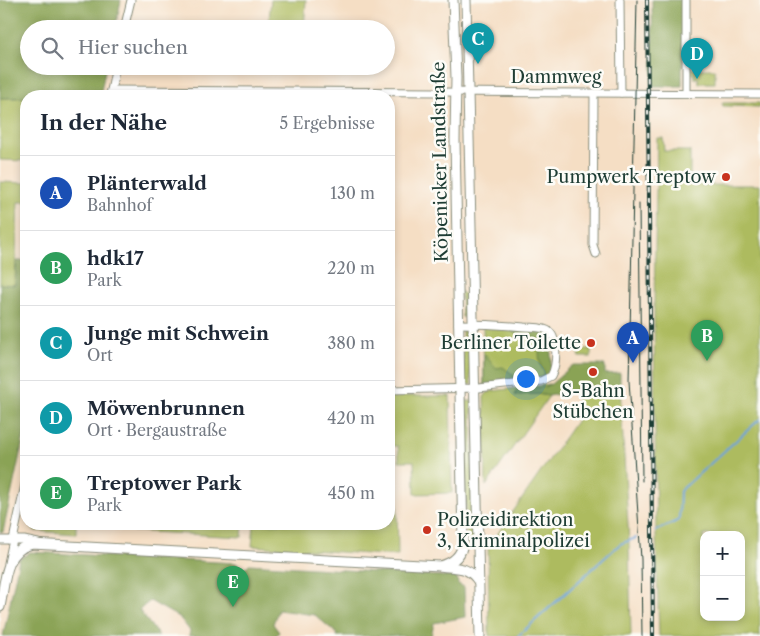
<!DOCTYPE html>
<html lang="de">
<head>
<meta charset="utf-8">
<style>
	:root { --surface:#fff; --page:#f2f2f3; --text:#1f2937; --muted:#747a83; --line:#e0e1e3; --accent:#c8321e }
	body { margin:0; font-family:"Libre Caslon Text",serif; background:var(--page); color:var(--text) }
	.controls { position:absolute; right:15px; bottom:15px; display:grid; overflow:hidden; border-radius:10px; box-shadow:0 2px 8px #0003 }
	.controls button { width:45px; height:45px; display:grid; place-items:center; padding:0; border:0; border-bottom:1px solid var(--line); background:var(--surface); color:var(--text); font:25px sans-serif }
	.you { position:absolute; left:525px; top:378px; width:18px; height:18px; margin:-12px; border:4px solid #fff; border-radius:50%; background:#1a73e8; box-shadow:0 0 0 8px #1a73e833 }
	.badge { display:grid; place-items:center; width:32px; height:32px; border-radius:50%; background:var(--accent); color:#fff; font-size:16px; font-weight:700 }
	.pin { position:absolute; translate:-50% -41px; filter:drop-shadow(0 1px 2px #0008) }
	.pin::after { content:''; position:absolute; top:26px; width:18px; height:15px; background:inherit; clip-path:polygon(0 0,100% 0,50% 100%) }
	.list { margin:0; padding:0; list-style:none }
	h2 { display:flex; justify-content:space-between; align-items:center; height:65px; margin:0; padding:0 20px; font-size:21px }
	h2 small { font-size:16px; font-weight:400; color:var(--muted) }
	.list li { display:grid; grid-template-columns:32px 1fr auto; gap:15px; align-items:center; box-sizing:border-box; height:75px; padding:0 20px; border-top:1px solid var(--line) }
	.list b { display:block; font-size:19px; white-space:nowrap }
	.list p { margin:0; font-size:16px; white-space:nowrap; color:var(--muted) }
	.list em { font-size:16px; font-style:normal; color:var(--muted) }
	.icon { flex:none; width:28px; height:28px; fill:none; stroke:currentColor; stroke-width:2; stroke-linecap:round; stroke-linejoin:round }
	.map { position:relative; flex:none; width:760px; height:636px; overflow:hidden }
	.search { position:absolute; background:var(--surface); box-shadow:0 2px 8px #0003; left:20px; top:20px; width:375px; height:55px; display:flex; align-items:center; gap:12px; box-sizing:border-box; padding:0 18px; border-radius:28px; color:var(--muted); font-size:19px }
	.panel { position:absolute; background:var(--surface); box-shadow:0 2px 8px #0003; left:20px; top:90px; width:375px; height:440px; border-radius:20px }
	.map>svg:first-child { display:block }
	.green { fill:#adbb5e; stroke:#667c49; fill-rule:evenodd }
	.forest { fill:#8aa355; stroke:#547044 }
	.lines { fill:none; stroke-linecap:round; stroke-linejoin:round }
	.stream { stroke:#6ba3da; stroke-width:2 }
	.minor-casing { stroke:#8a8e7c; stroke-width:9 }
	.major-casing { stroke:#8a8e7c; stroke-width:11 }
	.minor { stroke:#fff; stroke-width:7 }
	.major { stroke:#fff; stroke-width:9 }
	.tram { stroke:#1f3d34; stroke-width:1 }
	.rail-casing { stroke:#1f3d34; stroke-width:4 }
	.rail { stroke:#fdfcf7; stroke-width:2; stroke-dasharray:5.5; stroke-linecap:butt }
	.poi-dot { fill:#c8321e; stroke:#fdfcf7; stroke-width:2 }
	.labels { text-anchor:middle; stroke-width:5; stroke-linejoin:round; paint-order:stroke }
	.street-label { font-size:18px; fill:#1f3d34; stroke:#fdfcf7 }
	.poi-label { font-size:18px; fill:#1f3d34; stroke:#fdfcf7; text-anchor:end }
</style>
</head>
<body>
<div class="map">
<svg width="760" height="636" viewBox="0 0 760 636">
	<rect width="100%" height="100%" fill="#fdfcf7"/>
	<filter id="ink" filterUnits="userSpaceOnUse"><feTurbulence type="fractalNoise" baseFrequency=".02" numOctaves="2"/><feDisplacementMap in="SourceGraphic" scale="10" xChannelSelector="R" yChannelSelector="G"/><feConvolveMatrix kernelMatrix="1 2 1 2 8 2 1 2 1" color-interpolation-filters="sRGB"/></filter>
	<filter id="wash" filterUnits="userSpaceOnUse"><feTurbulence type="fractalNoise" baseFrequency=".0096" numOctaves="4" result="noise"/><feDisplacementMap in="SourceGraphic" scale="20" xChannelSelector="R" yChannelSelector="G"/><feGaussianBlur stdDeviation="1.12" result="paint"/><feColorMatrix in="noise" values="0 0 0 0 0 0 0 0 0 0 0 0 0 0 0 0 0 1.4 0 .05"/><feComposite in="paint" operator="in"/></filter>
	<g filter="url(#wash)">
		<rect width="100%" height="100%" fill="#f5dec4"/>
		<g class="green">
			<path d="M271 0H306L304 29H268Z"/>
			<path d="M690 69H715V83H699L698 78H694V74L690 73Z"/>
			<path d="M0 98H26V161L0 160Z"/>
			<path d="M722 103H760V107L723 106Z"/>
			<path d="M657 138H663L664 151H690V185H760V636H659L656 534 654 307ZM704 535H741V617H704Z"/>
			<path d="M0 182 26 183V202H18L15 285 0 284Z"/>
			<path d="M461 291 466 296V300L470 304V317H462Z"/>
			<path d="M483 326 543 331 551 338 543 377 484 385Z"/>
			<path d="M462 330H470L471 385H464Z"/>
			<rect x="579" y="349" width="12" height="8"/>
			<path d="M550 384 544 387 516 391 515 395 537 394 549 396 486 486 484 397 487 393 492 391Z"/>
			<path d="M620 386 629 543 631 636H489L488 539H494L577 420V390Z"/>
			<path d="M389 396H450L452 493 415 494 414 461H399L398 446H389Z"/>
			<path d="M463 401H472L474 543H467Z"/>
			<path d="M389 502H397L398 556 252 546 254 524H389Z"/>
			<path d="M30 524H76V534L36 531 32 529Z"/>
			<path d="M133 524H243L242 537 133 531Z"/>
		</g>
		<g class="forest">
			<path d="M0 0H121L115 29H29V66H106L100 96 0 98Z"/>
			<path d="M652 0H683L682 86H653Z"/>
			<path d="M17 261H26V427L3 532H0V284L15 285Z"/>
			<path d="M510 328 546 332 551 338V370L550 373 543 377 544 371C536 362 542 348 536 338L514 333Z"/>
			<path d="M484 355H486L496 368 503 367 515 376 524 375 526 379 484 385Z"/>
			<path d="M573 365H605V374L620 373V386L577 390 549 396 537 394 515 395 516 391 544 387 551 384Z"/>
			<path d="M30 552 236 563 242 571 249 564 457 577 458 584 464 587 465 617 434 623 431 636H337L336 633 315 615 278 610 273 624 279 632 276 636H189L190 631 180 618 150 601 139 610 159 636H3L19 559Z"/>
		</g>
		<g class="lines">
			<g class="stream">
				<path d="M655 531 677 521 679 519 680 491 760 419"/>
				<path d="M518 636 620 544 636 538"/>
			</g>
		</g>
	</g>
	<g filter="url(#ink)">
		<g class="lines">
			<defs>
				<g id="minor">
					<path d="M620 0 621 93"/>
					<path d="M124 29 131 0"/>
					<path d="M111 90 760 94"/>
					<path d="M594 93 593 245 596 254"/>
					<path d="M686 93V0"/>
					<path d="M110 96 116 66"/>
					<path d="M389 390 479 388 541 381 551 376C557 366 559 336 547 330 541 327 531 327 524 327 502 325 480 324 458 324"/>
					<path d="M0 540H24L38 543"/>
					<path d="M8 563 26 480"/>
				</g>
				<g id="major">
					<path d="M466 0 480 636"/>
					<path d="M440 566C452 563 462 556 463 542L455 140 456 78 453 0"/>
					<path d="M0 607C5 584 4 550 32 544L440 566C457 569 467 565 478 581"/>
				</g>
			</defs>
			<use href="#minor" class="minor-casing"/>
			<use href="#major" class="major-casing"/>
			<use href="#minor" class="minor"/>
			<use href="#major" class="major"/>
			<g class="tram">
				<path d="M637 0 629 381 641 559 642 636"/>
				<path d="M639 204 642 481"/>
			</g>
			<defs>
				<path id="rail" d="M647 0 653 636"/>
			</defs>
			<use href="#rail" class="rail-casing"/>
			<use href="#rail" class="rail"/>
		</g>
	</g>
	<g class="poi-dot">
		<circle cx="726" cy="177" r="5"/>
		<circle cx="591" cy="343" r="5"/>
		<circle cx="593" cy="372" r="5"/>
		<circle cx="427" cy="530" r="5"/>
	</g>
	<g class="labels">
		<g class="street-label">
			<text x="556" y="83">Dammweg</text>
			<text transform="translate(440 162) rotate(-91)" y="6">Köpenicker Landstraße</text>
		</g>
		<g class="poi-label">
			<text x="716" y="183">Pumpwerk Treptow</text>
			<text x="581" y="349">Berliner Toilette</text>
			<text x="593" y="397" text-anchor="middle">S-Bahn<tspan x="593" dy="21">Stübchen</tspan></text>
			<text x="437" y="526" text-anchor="start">Polizeidirektion<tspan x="437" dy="21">3, Kriminalpolizei</tspan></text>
		</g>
	</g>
</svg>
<div class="controls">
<button>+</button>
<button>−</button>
</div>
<div class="you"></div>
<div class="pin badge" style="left:633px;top:363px;background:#1a4fb4">A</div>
<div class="pin badge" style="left:707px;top:361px;background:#2e9e5b">B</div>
<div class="pin badge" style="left:478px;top:64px;background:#0f9aa8">C</div>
<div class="pin badge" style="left:697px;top:79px;background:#0f9aa8">D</div>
<div class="pin badge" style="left:233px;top:607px;background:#2e9e5b">E</div>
<div class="search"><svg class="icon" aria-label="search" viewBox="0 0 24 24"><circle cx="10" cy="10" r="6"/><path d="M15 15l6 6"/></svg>Hier suchen</div>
<section class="panel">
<h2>In der Nähe<small>5 Ergebnisse</small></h2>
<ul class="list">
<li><span class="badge" style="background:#1a4fb4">A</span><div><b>Plänterwald</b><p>Bahnhof</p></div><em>130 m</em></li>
<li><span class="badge" style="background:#2e9e5b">B</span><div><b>hdk17</b><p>Park</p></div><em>220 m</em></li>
<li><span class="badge" style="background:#0f9aa8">C</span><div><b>Junge mit Schwein</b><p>Ort</p></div><em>380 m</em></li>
<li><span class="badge" style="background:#0f9aa8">D</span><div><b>Möwenbrunnen</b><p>Ort · Bergaustraße</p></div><em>420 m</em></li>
<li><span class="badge" style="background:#2e9e5b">E</span><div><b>Treptower Park</b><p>Park</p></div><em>450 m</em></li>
</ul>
</section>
</div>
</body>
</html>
